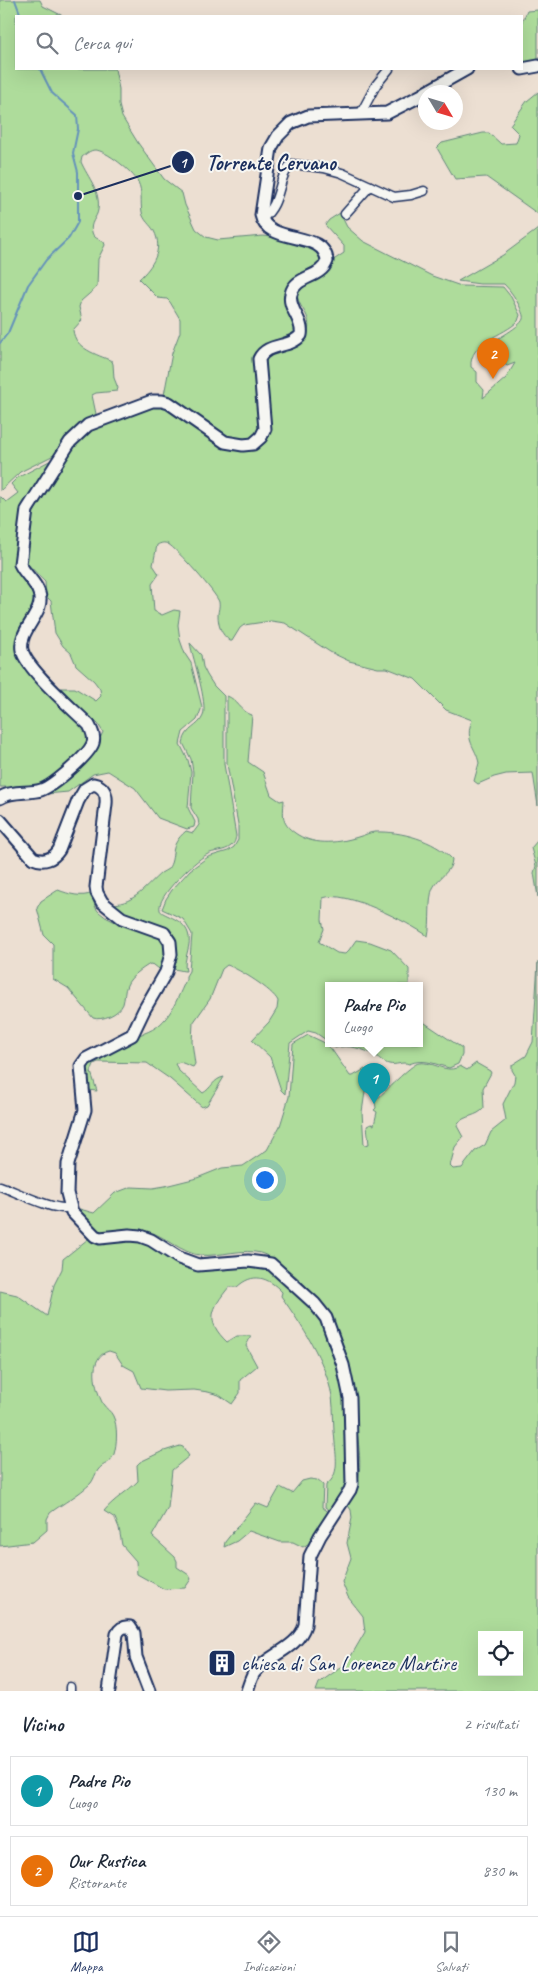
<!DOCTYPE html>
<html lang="it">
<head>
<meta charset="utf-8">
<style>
	:root { --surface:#fff; --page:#f6f6f7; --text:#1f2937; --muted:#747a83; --line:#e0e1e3; --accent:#1b2f5e }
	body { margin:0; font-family:Caveat,sans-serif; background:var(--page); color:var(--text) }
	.controls { position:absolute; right:15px; bottom:15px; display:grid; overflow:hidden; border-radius:0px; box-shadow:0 5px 20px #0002 }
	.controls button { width:45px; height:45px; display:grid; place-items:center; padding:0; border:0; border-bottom:1px solid var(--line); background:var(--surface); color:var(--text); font:25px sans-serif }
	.compass { position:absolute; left:418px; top:85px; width:45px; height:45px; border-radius:50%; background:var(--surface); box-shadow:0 5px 20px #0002; rotate:128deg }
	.you { position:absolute; left:264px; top:1179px; width:18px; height:18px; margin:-12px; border:4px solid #fff; border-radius:50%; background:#1a73e8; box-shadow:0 0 0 8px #1a73e833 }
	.badge { display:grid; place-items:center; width:32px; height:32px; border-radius:50%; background:var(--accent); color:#fff; font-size:16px; font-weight:700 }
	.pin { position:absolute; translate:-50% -41px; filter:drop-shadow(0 1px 2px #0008) }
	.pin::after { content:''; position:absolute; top:26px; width:18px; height:15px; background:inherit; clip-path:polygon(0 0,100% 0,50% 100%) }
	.popup { position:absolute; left:325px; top:982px; width:98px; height:65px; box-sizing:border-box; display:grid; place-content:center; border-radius:0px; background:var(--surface); filter:drop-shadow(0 1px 4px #0005); font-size:16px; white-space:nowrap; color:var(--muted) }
	.popup b { font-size:19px; color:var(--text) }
	.popup::after { content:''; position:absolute; left:50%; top:100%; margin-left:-10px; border:10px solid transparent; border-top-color:var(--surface) }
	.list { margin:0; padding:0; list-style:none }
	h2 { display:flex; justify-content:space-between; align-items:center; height:65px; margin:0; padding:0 20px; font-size:21px }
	h2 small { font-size:16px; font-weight:400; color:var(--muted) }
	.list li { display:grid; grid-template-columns:32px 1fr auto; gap:15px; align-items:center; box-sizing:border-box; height:70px; margin:0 10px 10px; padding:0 10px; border:1px solid var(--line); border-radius:0px }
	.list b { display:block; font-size:19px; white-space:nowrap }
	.list p { margin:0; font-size:16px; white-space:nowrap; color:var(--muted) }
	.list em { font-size:16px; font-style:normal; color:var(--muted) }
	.icon { flex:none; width:28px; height:28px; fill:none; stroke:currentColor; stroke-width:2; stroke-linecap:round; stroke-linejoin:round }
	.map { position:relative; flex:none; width:538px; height:1691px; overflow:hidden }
	.search { position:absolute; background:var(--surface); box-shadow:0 5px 20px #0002; left:15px; right:15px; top:15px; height:55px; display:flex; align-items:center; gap:12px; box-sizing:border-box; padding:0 18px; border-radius:0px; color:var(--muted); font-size:19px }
	.sheet { height:225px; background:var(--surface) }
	nav { display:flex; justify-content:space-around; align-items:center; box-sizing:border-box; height:70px; border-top:1px solid var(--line); background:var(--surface); font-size:14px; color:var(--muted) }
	nav a { display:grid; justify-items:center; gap:2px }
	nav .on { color:var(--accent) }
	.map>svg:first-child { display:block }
	.green { fill:#aedc9b; stroke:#64867c; fill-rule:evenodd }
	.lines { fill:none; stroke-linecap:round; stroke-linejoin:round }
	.stream { stroke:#6593ba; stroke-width:2 }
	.street-casing { stroke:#1b2f5e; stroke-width:11 }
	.secondary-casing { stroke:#1b2f5e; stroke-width:15 }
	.street { stroke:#f6f6f2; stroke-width:8 }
	.secondary { stroke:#f6f6f2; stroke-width:11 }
	.labels { text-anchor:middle; stroke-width:4; stroke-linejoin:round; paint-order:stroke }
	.poi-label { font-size:21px; fill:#1b2f5e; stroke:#f6f6f2; text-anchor:start }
	.leader { fill:none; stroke:#1b2f5e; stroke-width:2 }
	.callout-dot { fill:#1b2f5e; stroke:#f6f6f2; stroke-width:2 }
	.mark-label { font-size:15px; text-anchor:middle; font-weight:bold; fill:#fff }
	.callout-label { font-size:22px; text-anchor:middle; font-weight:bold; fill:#1b2f5e; stroke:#f6f6f2; stroke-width:4; stroke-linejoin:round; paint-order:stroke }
</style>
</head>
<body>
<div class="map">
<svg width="538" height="1691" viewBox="0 0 538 1691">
	<rect width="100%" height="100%" fill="#ecdfd2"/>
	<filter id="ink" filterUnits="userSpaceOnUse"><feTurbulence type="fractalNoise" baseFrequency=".02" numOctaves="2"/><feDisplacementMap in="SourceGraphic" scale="10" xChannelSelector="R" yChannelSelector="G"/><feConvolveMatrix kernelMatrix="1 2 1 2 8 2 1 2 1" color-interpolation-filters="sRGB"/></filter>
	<g filter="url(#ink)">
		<g class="green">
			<path d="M0 0H40L43 6 63 16H16V69H115L119 89V105L122 117 138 143 164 179 182 193 185 205 196 229 206 237 218 240 263 236 300 240 318 248 323 264 293 285 302 333 262 353 263 411 259 434 248 440 224 436 164 395 172 353 180 332V319L170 302 167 299 158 298 139 279C152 267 164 250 154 231 151 225 143 220 142 212 140 201 143 192 138 182 133 172 106 150 95 150 90 150 86 154 82 157L81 162C88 178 101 191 98 210 97 218 89 223 92 232 93 238 99 239 104 242L105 245 98 259 97 287 81 301 79 307 82 320 73 330C75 349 96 354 112 361L113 364 114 378 118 388 117 391 96 393 92 395 96 414 92 424 56 454 20 472 0 491Z"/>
			<path d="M538 10V63L522 65V22L527 11Z"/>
			<path d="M538 92V214L486 177 455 179 437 148 442 143 483 133H489L501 144 516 143 519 134 510 125 527 101Z"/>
			<path d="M340 213 347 227 363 241 432 276 461 286 503 287 511 297 520 315 518 321C504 336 469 341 471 367L477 372V382L484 390 483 398 506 378 515 363 507 366 497 358 490 361 481 350C490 342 520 328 523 319 524 315 521 311 520 307 516 299 511 291 504 284H480L458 281 503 255 538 229V806L533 773 506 774 494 777 478 784 474 781 479 763C476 747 464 741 472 720L446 710 415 679 387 668H378L349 661 330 652 285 623 271 621 244 625 240 628 232 641H230C221 634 218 626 218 614 218 611 220 606 219 602 217 594 176 548 168 544 164 542 161 543 157 545L153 565 159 574 152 584 154 611 162 615 174 610 180 611 178 625 180 640 185 654 191 663 202 707 197 720 183 732 180 744 188 760 191 772 188 808 195 822 194 827 187 829 158 818 135 788 108 771 93 774 68 792 36 795 97 745 103 732 98 724 60 688H75L96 701 101 696 100 689 94 681 76 665 71 653 63 646 55 633 51 601 46 596 45 582 24 560 30 519 66 454 81 438 90 431 129 415 154 401 247 448 269 425C270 407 259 365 270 353L295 347 307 336C314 312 297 310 297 292L303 284 325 274 332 261 344 253V246L325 225 329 220Z"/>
			<path d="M57 457 24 516 17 535 19 562 39 584 22 653 93 728 94 739 50 783 15 791 8 787H0V496L6 502 18 493 11 484 17 478Z"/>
			<path d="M190 643 201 655 203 667 207 675 214 686 224 696V764L236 836C235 840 235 843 231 846 224 852 214 850 206 855 195 861 156 896 160 910 161 915 183 918 188 933 193 945 182 959 186 971 180 971 176 968 170 970L171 942 134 922 113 904C135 903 146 886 161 873 163 872 166 870 168 869 177 856 167 847 186 831L193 833 199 825 198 819 191 808 193 772 191 759 183 743C186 727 198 728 203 716 208 703 193 659 190 643Z"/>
			<path d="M227 696C237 699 241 712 252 715L248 762 263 772 271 795 280 801 284 800C283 818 281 824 298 835 317 846 340 843 361 836 365 835 370 832 375 832 401 831 434 840 452 859 452 872 438 877 433 888 428 898 431 923 428 936 409 923 345 889 323 898L322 920 324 929 319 942 337 953 345 954 349 950 356 940 370 942 391 950 409 969V985H329V1042L316 1033 308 1031 290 1043 285 1094 281 1090 270 1057 252 1040 269 1022 277 1009 278 1001C273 990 239 969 227 965L222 969 210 999 193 1023 192 1042 195 1064 193 1067 180 1062 175 1064 179 1071 203 1093C211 1089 213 1079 224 1077L207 1105 202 1107 170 1079 147 1063 98 1062 94 1064 91 1072 97 1091 87 1090 86 1063 138 1035C168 1028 174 1005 186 980V976L189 971 192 934 183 919 162 909 166 899 172 890 190 870 208 857 228 851 234 847 238 840V824L227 764Z"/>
			<path d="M538 840V897L534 873 536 866 531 848Z"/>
			<path d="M58 890C69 894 81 898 93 893 93 900 94 907 99 912 115 928 148 926 167 944L163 972 154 965 150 964C143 968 130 977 127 985 124 991 125 998 123 1004 119 1014 102 1021 93 1018L68 988 53 979V944L44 935 37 908 41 901Z"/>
			<path d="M538 962V1691H316L319 1683 347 1663 365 1632 363 1616 348 1597 342 1582 351 1558 347 1543 352 1518 351 1510 347 1504C368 1475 357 1448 356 1416 356 1360 333 1304 288 1270 279 1263 267 1253 255 1252 236 1249 211 1259 194 1254 174 1248 160 1231 139 1230 126 1229 114 1235 101 1235L76 1208 94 1213 115 1193 131 1187 153 1188 165 1186 197 1178 222 1168 243 1166 267 1150 280 1126 289 1097 293 1044 308 1035 323 1042 332 1050 350 1076H353L365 1069 368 1072 362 1112 364 1145 369 1144 367 1126 371 1124 374 1125 377 1112 374 1110 376 1108 375 1101C383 1094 411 1064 419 1063 434 1061 447 1075 460 1066L467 1070 476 1063 490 1071 491 1073 483 1088 484 1108C477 1117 465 1115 458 1123L457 1126 463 1137 455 1147 450 1166 453 1169 462 1168 475 1151 485 1145 491 1132 506 1120 503 1104 514 1082 515 1075 512 1070V1065L526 1056 533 1042ZM482 1635H519V1672H482Z"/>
			<path d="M419 1019 462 1048V1055L458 1064 449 1068C435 1064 423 1058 409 1064 402 1061 396 1066 389 1064 384 1063 379 1058 375 1055 363 1049 348 1044 335 1048L329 1043H419Z"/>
			<path d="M93 1235H135L196 1260 254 1257 310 1295 341 1356 353 1480 334 1507 329 1510 325 1507 326 1485C340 1475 336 1458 335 1443 333 1427 334 1411 332 1396 325 1360 302 1326 281 1296L282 1292C268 1277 253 1272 237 1287H229C211 1309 205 1321 227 1342L237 1336H251L246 1346 257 1366 240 1380V1393L232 1404 219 1395 208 1392 194 1390 165 1391 141 1388 134 1371 123 1365 115 1353 109 1351C87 1357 95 1389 103 1404 106 1409 111 1411 113 1416 118 1426 117 1444 114 1454 109 1466 104 1462 98 1470 95 1474 94 1479 91 1483 79 1495 63 1503 50 1513L47 1519V1530L33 1542 0 1546V1291L17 1295 47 1316 54 1285 62 1269 63 1259Z"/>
			<path d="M180 1446 183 1447 189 1456 172 1470 168 1508 152 1536 175 1557 177 1561V1567L189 1575 191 1579 185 1588 164 1589 137 1574 136 1561 122 1545 119 1528 115 1518 104 1511C114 1499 127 1492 138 1481L137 1465 140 1462 161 1452Z"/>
			<path d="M310 1479 317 1480 323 1485 322 1507 330 1513 311 1542 303 1547 293 1542H280L249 1531 237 1541 224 1547 225 1542 256 1503 268 1508 280 1487 292 1493 302 1481Z"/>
		</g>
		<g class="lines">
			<g class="stream">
				<path d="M15 0 21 16"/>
				<path d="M0 343 8 333 28 285 46 260 69 238 78 222V172L73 153 78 129 77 115 52 93 40 69"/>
			</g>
			<defs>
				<g id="street">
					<path d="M361 113 376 85 389 69"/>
					<path d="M345 214 370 186"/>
					<path d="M262 219C283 202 276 180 291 164L324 168 342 173 394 197 411 195 424 191"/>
					<path d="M0 1186C15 1191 57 1213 70 1207"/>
					<path d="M70 1691V1687"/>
				</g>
				<g id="secondary">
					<path d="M522 69 538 66"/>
					<path d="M426 92 467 69"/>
					<path d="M0 798C11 790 29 794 41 790 53 786 89 755 93 743 95 737 92 731 89 725 74 710 26 669 22 650 18 629 46 613 39 593 36 582 25 575 20 564L27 510 70 442 88 425 152 401H162L169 403 225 442 243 445 253 444 261 437 265 429 259 359C267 342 290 349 301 335 304 320 287 308 291 294 295 275 321 279 327 261 325 229 267 246 261 215L271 148 278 136 291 123 308 116 387 113 426 93"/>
					<path d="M0 820 33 858C44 863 53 859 59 850L78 801 85 789 93 784C104 786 107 794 106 804L96 887 97 893 102 902 122 918 164 933 170 942 171 954 166 972 144 1010 132 1035 86 1059 81 1066 85 1110 68 1164 67 1193 72 1212 95 1236 100 1238 129 1235 140 1236 151 1240 179 1258 198 1265 248 1261 271 1264 314 1303 326 1318 343 1365 350 1398 352 1484 350 1490 320 1536 310 1556 305 1625C297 1650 269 1653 254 1673 251 1678 249 1685 247 1691"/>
					<path d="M109 1691 117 1634C120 1628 124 1626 130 1627L134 1633 136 1657 149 1691"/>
				</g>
			</defs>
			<use href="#street" class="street-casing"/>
			<use href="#secondary" class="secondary-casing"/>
			<use href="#street" class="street"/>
			<use href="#secondary" class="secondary"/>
		</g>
	</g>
	<defs>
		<symbol id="building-square" viewBox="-11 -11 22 22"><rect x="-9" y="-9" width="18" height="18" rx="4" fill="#1b2f5e" stroke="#f6f6f2"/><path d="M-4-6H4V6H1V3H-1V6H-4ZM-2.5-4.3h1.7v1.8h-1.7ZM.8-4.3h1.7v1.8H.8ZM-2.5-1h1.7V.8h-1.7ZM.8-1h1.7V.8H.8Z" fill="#fff"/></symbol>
	</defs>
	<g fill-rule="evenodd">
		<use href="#building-square" x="206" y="1647" width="32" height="32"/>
	</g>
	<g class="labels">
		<g class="poi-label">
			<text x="241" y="1670">chiesa di San Lorenzo Martire</text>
		</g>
	</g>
	<path class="leader" d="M78 196L183 162"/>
	<g class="callout-dot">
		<circle cx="78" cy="196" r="5"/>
		<circle cx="183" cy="162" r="12"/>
	</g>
	<g class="mark-label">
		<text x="183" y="168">1</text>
	</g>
	<g class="callout-label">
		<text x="271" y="170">Torrente Cervano</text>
	</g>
</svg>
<div class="controls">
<button><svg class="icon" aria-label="locate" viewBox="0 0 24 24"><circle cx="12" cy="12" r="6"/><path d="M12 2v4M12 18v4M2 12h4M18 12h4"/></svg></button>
</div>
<svg class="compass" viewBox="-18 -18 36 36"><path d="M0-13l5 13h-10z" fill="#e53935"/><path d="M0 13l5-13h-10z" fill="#747a83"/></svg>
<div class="you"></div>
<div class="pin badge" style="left:374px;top:1104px;background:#0f9aa8">1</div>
<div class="popup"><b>Padre Pio</b>Luogo</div>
<div class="pin badge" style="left:493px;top:379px;background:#e8710a">2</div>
<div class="search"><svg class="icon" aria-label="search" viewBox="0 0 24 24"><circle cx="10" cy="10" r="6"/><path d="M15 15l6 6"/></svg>Cerca qui</div>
</div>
<section class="sheet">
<h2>Vicino<small>2 risultati</small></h2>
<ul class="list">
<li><span class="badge" style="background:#0f9aa8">1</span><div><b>Padre Pio</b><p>Luogo</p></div><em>130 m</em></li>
<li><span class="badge" style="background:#e8710a">2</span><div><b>Our Rustica</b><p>Ristorante</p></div><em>830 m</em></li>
</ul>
</section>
<nav>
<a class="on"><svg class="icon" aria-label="map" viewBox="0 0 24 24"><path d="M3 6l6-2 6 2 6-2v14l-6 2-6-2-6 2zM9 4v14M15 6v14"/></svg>Mappa</a>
<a><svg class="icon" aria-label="directions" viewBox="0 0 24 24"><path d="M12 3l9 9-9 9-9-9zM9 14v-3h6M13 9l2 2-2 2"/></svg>Indicazioni</a>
<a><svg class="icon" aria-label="saved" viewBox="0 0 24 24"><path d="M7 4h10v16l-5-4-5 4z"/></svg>Salvati</a>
</nav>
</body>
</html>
